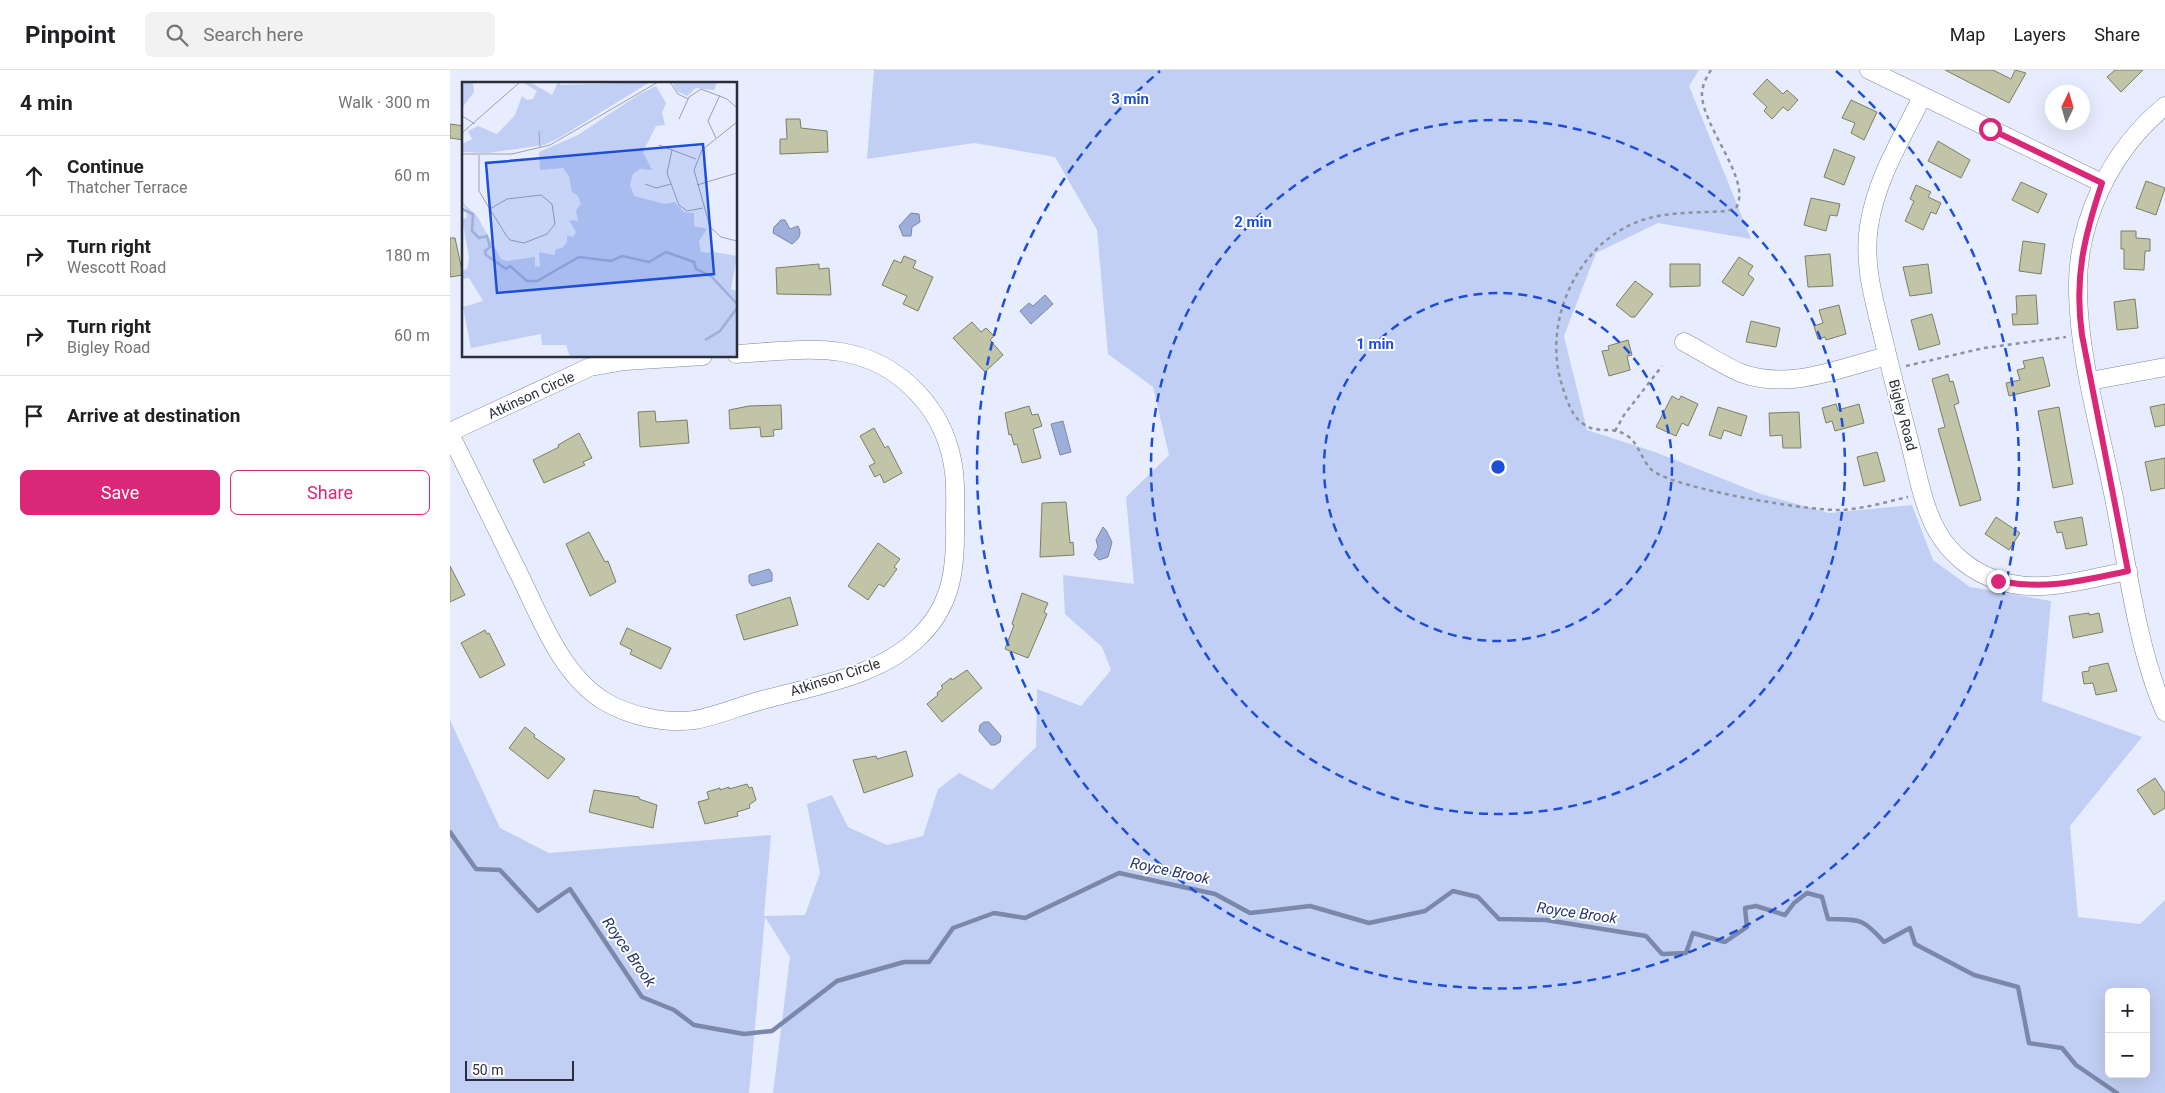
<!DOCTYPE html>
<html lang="en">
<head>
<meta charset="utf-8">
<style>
	:root { --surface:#fff; --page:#f2f2f2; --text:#202124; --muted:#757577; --line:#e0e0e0; --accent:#db2777 }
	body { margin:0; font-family:Roboto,sans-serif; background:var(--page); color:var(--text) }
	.controls { position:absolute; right:15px; bottom:15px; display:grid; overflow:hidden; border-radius:8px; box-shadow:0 5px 20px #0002 }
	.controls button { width:45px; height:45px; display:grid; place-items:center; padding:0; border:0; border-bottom:1px solid var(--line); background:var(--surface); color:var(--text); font:25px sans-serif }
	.compass { position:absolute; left:1595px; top:15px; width:45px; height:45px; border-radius:50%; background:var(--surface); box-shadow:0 5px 20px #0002; rotate:5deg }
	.scale { position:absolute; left:15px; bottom:12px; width:109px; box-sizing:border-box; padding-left:5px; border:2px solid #2a2e39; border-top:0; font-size:14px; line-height:18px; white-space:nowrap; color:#2a2e39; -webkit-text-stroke:4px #fff; paint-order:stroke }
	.stop { position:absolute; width:15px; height:15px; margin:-11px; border:4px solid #db2777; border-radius:50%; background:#fff }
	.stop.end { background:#db2777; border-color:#fff; box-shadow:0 1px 5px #0008 }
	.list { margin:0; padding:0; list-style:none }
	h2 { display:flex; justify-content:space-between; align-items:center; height:65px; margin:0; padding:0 20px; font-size:21px }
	h2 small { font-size:16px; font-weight:400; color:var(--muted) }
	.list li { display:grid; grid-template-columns:32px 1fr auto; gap:15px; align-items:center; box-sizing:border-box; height:80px; padding:0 20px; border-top:1px solid var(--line) }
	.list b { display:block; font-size:19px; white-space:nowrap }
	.list p { margin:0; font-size:16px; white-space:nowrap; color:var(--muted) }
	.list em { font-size:16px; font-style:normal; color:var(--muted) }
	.actions { display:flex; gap:10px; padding:15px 20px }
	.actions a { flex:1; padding:11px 0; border:1px solid var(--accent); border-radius:8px; text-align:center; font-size:18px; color:var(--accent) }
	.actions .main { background:var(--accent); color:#fff }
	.icon { flex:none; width:28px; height:28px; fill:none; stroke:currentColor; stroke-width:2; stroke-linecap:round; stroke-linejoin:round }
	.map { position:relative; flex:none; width:1715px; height:1023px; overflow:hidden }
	header { display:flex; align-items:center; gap:30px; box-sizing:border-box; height:70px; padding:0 25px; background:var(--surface); border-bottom:1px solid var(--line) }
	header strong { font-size:24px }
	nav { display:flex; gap:28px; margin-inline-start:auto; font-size:18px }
	.search { width:350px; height:45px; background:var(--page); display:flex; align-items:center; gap:12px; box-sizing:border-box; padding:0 18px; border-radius:8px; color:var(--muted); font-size:19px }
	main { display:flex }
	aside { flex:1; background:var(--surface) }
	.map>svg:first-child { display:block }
	.green { fill:#c2cff4; fill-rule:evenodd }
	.water { fill:#9eaedb; stroke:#7b88aa }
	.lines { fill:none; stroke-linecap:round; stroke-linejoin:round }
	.stream { stroke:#7b88aa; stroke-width:4.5 }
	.building { fill:#c2c4a7; stroke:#7d7e63 }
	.minor-casing { stroke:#7f88a1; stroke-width:19 }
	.path { stroke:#8c92a0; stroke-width:2.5; stroke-dasharray:4 4; stroke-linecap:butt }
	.minor { stroke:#fff; stroke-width:18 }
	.route { stroke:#db2777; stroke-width:6 }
	.ring { fill:none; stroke:#1d4ed8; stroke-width:2.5; stroke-dasharray:9 6 }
	.labels { text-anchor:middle; stroke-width:4; stroke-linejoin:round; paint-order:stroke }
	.street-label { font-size:14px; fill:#2a2e39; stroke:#fff }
	.water-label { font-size:15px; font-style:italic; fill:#26356c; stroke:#fff }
	.inset-river { fill:none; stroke:#9eaedb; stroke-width:2.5 }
	.inset-road { fill:none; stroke:#9ba1af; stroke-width:1 }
	.view { fill:#1d4ed8; fill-opacity:0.15; stroke:#1d4ed8; stroke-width:2.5 }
	.inset-edge { fill:none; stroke:#2a2e39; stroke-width:2.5 }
	.centre { fill:#1d4ed8; stroke:#fff; stroke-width:2.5 }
	.ring-label { font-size:15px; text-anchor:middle; font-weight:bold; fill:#1d4ed8; stroke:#fff; stroke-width:4; stroke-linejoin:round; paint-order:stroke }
</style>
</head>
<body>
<header>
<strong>Pinpoint</strong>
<div class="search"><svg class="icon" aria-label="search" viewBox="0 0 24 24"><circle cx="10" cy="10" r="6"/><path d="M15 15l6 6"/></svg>Search here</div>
<nav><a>Map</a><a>Layers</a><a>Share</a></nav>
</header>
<main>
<aside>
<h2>4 min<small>Walk · 300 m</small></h2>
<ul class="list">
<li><svg class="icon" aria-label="ahead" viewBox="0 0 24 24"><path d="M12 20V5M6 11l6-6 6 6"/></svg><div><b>Continue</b><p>Thatcher Terrace</p></div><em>60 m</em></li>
<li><svg class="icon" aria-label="right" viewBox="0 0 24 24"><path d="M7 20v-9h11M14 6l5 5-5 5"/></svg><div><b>Turn right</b><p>Wescott Road</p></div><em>180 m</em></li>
<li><svg class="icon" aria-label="right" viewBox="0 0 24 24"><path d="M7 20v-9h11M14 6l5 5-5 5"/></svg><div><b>Turn right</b><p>Bigley Road</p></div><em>60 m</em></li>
<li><svg class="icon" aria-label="arrive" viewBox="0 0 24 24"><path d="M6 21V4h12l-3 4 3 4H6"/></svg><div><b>Arrive at destination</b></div></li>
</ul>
<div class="actions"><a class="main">Save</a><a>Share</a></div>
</aside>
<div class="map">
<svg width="1715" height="1023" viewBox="0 0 1715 1023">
	<rect width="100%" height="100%" fill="#e7edfe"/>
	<path class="green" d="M424 0H1249L1239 16 1301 169 1208 153 1146 183 1114 266 1137 360 1205 382 1311 424 1379 443 1462 435 1483 490 1520 517 1601 531 1592 631 1692 667 1620 756 1628 847 1690 854 1715 830V1023H323L340 887 315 847 299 1023H0V650L50 758 99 783 321 765 314 846 355 845 370 803 357 734 382 725 398 757 437 775 473 766 488 719 509 703 542 720 586 677 587 619 631 636 661 600 652 577 615 544 613 505 684 514 676 427 719 385 703 317 658 284 647 160 605 87 524 73 417 89ZM1659 922H1696V1004H1659Z"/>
	<g class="water">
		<path d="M461 143 469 144 470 152 462 157 461 166H453L449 156Z"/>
		<path d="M331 150H335L340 159 348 156C352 164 350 168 342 174L323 163 324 157Z"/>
		<path d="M595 225 603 234 581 254 570 241 579 233 583 236Z"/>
		<path d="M613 351 621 382 610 385 601 354Z"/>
		<path d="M653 457 656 460 662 472 658 487 649 490 644 485 648 477 646 470Z"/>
		<path d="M319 499 322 503V511L302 516 299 512V505Z"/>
		<path d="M534 652H539L551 666 550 672 545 675H541L529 661 530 655Z"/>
	</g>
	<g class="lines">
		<path class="stream" d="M0 762 26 799 50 800 88 841 120 819 192 927 224 940 244 955 294 964 322 961 387 911 454 892H479L503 858 544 843 575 848 669 803 765 824 800 843 860 836 919 853 975 841 1003 821 1028 827 1049 849 1096 850 1196 866 1212 884 1236 883 1243 863 1275 872 1297 857 1295 838 1306 836 1335 845 1344 833 1357 823 1372 827 1378 849C1410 850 1412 847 1434 872L1460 858 1465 874 1524 905 1568 917 1579 973 1612 978 1626 995 1667 1023"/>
	</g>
	<g class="building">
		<path d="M1495 0H1543L1561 9 1565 0 1576 3 1559 33Z"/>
		<path d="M1665 0H1693L1671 22 1657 7Z"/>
		<path d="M1317 9 1333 24 1337 20 1348 30 1338 41 1333 37 1322 49 1314 41 1317 37 1303 24Z"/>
		<path d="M1401 30 1427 42 1414 70 1401 63 1405 53 1392 48Z"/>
		<path d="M336 49H350L351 58 377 61 378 82 330 84V69H337Z"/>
		<path d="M0 54 14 56V70L0 68Z"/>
		<path d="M1488 71 1520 90 1511 108 1478 91Z"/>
		<path d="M1384 79 1405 87 1394 115 1374 107Z"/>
		<path d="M1696 111 1715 118 1706 145 1686 138Z"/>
		<path d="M1571 112 1597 124 1588 143 1562 130Z"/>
		<path d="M1466 115 1481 122 1478 127 1491 133 1486 144 1481 142 1473 160 1455 151 1464 131 1460 129Z"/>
		<path d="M1361 128 1390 134 1387 146 1380 145 1376 161 1354 155Z"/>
		<path d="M1671 161H1686V168L1700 169V181H1695L1694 200 1674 199V179H1671Z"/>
		<path d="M0 168H5L13 205 0 207Z"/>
		<path d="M1573 171 1595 174 1591 204 1569 201Z"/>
		<path d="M1380 184 1383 216 1358 217 1355 186Z"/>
		<path d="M454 186 466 191 463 198 483 207 468 241 453 234 457 226 432 215 444 190 451 193Z"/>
		<path d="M1289 187 1303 196 1298 204 1304 209 1293 226 1272 212Z"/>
		<path d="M369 194V199L379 198 381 225 327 224 326 198Z"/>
		<path d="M1220 194H1250V216L1220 217Z"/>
		<path d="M1478 194 1482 223 1460 226 1453 197Z"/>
		<path d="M1185 211 1203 224 1185 247H1181L1166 235Z"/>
		<path d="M1586 225 1588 254 1563 255 1562 244H1567L1566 226Z"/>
		<path d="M1685 229 1688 258 1667 260 1664 232Z"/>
		<path d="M1389 235 1396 264 1376 270 1375 267 1368 269 1364 256 1373 253 1369 240Z"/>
		<path d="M1482 244 1490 274 1469 280 1461 250Z"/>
		<path d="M1301 251 1330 258 1326 277 1296 272Z"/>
		<path d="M522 252 531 262 536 258 544 266 540 270 553 285 535 302 503 268Z"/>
		<path d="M1178 270 1182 285 1177 286 1180 300 1159 306 1152 281 1159 280 1158 276Z"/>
		<path d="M1593 287 1600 316 1559 326 1556 313 1570 310 1567 300 1575 298 1573 291Z"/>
		<path d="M1498 304 1500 312 1503 311 1509 333 1504 335 1531 430 1510 436 1488 359 1495 357 1482 309Z"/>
		<path d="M1222 326 1229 330 1231 326 1248 334 1238 356 1232 353 1226 366 1206 357Z"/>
		<path d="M1386 334 1388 340 1409 334 1414 353 1385 361 1382 351 1376 353 1372 338Z"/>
		<path d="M1715 334V355L1705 357 1700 337Z"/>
		<path d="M331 335 332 359 323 360 324 366 311 367 310 357 280 359 279 340 299 336Z"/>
		<path d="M579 336 582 345 588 344 592 356 583 359 591 388 572 393 567 374 564 375 561 364 559 365 555 343Z"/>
		<path d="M1268 337 1297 346 1291 366 1274 360 1271 369 1259 365Z"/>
		<path d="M1609 337 1623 414 1603 418 1588 341Z"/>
		<path d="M205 341 206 352 237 350 239 373 190 377 188 342Z"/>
		<path d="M1349 342 1351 378H1333L1332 365 1320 366 1319 343Z"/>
		<path d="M424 358 435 378 438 376 452 403 434 413 430 404 425 407 419 396 425 393 410 366Z"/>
		<path d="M129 363 142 388 133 392 135 395 94 413 83 390 109 377 108 375Z"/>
		<path d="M1427 382 1435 411 1414 416 1407 387Z"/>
		<path d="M1715 388V418L1701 421 1695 392Z"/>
		<path d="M616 432 620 473 623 472 624 485 590 487 592 433Z"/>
		<path d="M1546 447 1570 463 1559 480 1535 464Z"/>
		<path d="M1632 447 1637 475 1616 479 1612 462 1607 463 1604 452Z"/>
		<path d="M139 462 155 492 158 491 166 512 140 526 116 474Z"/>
		<path d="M428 473 450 489 444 497 447 499 434 517 429 514 418 530 398 516Z"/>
		<path d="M0 496 15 525 0 532Z"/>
		<path d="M572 523 598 533 594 542 597 544 578 588 555 579 564 555 562 554Z"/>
		<path d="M340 527 348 555 294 570 286 545Z"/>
		<path d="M1639 543V545L1649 543 1653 562 1623 568 1619 546Z"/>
		<path d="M177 558 221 578 211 599 180 584 182 580 170 574Z"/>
		<path d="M35 560 37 564 39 563 55 595 30 608 11 573Z"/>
		<path d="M1658 593 1667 621 1646 625 1643 613 1634 614 1632 602 1639 601V597Z"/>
		<path d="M517 600 532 618 492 652 477 634 488 625 487 623 493 618 491 616 501 608 502 610Z"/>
		<path d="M75 657 85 665 84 667 115 689 98 709 59 678Z"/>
		<path d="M456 681 463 706 414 723 403 690 426 686 427 689Z"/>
		<path d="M1705 708 1715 723V738L1704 745 1687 720Z"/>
		<path d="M297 714 299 718 302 717 306 730 299 735 300 738 287 742 288 746 255 754 248 732 259 729 257 722 270 718V720L279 717V719Z"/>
		<path d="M144 720 189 727V729L207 735 203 758 139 742Z"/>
	</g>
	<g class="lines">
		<defs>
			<g id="minor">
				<path d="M1419 0 1652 113"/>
				<path d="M1472 27C1452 68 1426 109 1419 156 1413 194 1424 230 1433 267 1441 302 1450 336 1459 370 1467 400 1472 434 1487 461 1500 484 1522 502 1547 510 1589 525 1636 509 1678 501"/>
				<path d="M1715 36C1661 80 1626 152 1628 222 1629 291 1652 365 1665 433 1678 501 1688 580 1715 642"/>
				<path d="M1234 272C1253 282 1272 295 1291 303 1339 321 1390 298 1437 286"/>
				<path d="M1640 311 1715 297"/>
				<path d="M0 362 140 297 175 291 253 286"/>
				<path d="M0 364C22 409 44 453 66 498 89 543 109 603 154 631 179 646 215 654 245 650 266 646 288 637 309 631 362 616 431 607 471 565 503 533 506 495 505 452 505 436 506 419 504 402 497 342 452 292 391 282 358 277 320 282 286 284"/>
			</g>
		</defs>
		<use href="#minor" class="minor-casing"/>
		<g class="path">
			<path d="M1261 0C1257 6 1253 14 1252 22 1250 55 1303 110 1286 138L1277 141C1248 143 1215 141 1187 152 1126 176 1092 253 1112 315 1115 325 1119 337 1125 346 1145 370 1160 352 1179 367 1190 376 1192 392 1203 401 1228 419 1354 440 1387 440 1411 440 1435 432 1458 427"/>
			<path d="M1456 296 1534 278 1616 267"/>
			<path d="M1165 361 1174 345 1212 296"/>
		</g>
		<use href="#minor" class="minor"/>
	</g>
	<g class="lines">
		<path class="route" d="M1540 59 1652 113C1634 167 1624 208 1632 265L1678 501C1630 511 1597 520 1548 511"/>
	</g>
	<g class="ring">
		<circle cx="1048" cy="397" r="174"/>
		<circle cx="1048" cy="397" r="347"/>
		<path d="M1386 1A521 521 0 1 1 710 1"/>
	</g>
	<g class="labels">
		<g class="street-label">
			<text transform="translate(81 325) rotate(-25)" y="5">Atkinson Circle</text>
			<text transform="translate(1453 345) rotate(75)" y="5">Bigley Road</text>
			<text transform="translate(385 607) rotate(-18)" y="5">Atkinson Circle</text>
		</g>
		<g class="water-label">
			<text transform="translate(720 801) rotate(12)" y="5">Royce Brook</text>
			<text transform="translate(1127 843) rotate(8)" y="5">Royce Brook</text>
			<text transform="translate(179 882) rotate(55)" y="5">Royce Brook</text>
		</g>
	</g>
	<g transform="translate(12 12)">
		<rect width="275" height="275" fill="#e7edfe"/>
		<path d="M0 0H11L12 10 0 26ZM60 0H68L90 13 96 0 99 3 188 0 97 56 82 63 26 71 0 70V62L10 57 6 49 16 44 35 52 53 33 60 14 65 18 71 17 75 9ZM210 0H255L252 8 234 6 225 14 215 9ZM194 4 204 21 200 31 203 43 194 44 181 70 190 88 178 87 171 92 168 103 172 114 203 122 213 120 222 130 232 131V144L245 147 237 159 239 170 247 171 251 166 252 170 275 174 269 207 275 209V275H108L104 263H80L79 252 9 266 1 225 21 219 7 196 0 197V189L5 187 7 176 0 137 5 136 4 128 0 120 15 134 39 177 45 179 73 175V185L78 184 77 170 92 173 94 167 100 166 105 160V153L111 155 114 150 107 138 116 139 114 128 119 122 116 114 110 110 107 94 101 86 78 88 77 70 116 53 176 13Z" fill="#c2cff4"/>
		<path class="inset-river" d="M0 127 11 132 10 149 17 156 25 154 28 165 23 169 24 173 44 187 48 184 65 199H75L117 175 149 179 160 174 187 180 204 170 232 180 234 187 249 194 275 222M243 258 258 249 275 226"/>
		<path class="inset-road" d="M208 0 216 12 226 17M0 34 13 42M217 37 227 15 239 7 265 17 275 26M275 40 240 68 232 88 248 145 259 155 275 159M77 49 78 66M0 51 58 0M254 56 246 39 258 13M197 63 234 77M210 68 205 91 217 123 225 129 241 126M0 72H50L88 63 196 0M17 73V109L26 124 44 153 48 158 62 161 85 152 93 142 90 122 79 113 45 117 28 127M183 102 194 106 209 102M235 103 275 91"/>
		<path class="view" d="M241 62 252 192 35 211 24 81Z"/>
		<rect width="275" height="275" class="inset-edge"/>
	</g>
	<circle cx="1048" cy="397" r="8" class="centre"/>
	<g class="ring-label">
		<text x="680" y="34">3 min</text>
		<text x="803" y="157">2 min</text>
		<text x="925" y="279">1 min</text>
	</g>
</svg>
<div class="controls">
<button>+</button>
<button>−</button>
</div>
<svg class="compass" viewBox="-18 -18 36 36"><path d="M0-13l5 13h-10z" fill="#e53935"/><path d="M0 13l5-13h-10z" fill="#757577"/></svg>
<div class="scale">50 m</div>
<div class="stop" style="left:1540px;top:59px"></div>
<div class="stop end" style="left:1548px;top:511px"></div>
</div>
</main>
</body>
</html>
